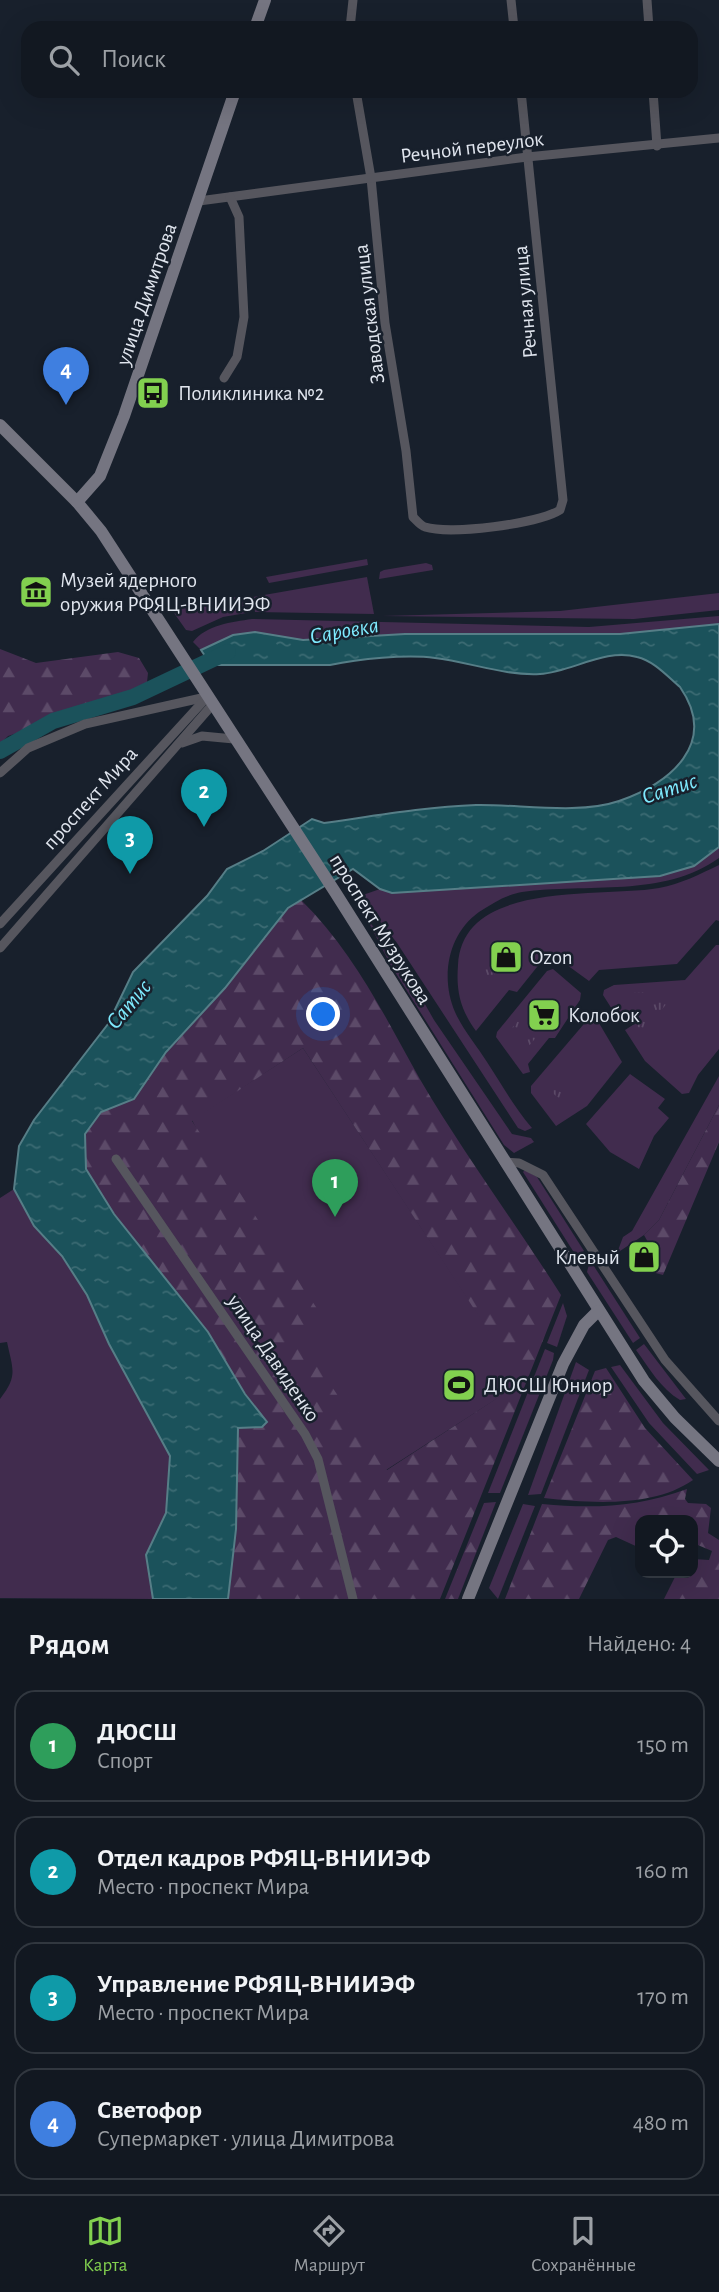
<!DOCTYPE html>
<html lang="ru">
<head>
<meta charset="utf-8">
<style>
	:root { --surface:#121821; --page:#1b212a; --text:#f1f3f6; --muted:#9ca0a5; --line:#31373f; --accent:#82d04f }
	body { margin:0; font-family:"Alegreya Sans",sans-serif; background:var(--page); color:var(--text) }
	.controls { position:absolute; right:21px; bottom:21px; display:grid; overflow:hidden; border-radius:14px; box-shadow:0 7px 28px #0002 }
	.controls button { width:63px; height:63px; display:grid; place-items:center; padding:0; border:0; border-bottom:2px solid var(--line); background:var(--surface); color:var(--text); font:35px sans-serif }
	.you { position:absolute; left:324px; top:1015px; width:24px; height:24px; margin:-18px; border:5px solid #fff; border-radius:50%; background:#1a73e8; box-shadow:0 0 0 10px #1a73e833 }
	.badge { display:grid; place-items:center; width:46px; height:46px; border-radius:50%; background:var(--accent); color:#fff; font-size:23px; font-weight:700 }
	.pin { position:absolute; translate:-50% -58px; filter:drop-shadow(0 2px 4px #0008) }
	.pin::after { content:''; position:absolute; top:37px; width:24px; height:21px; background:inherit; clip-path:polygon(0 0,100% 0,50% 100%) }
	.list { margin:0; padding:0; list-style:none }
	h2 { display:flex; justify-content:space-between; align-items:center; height:91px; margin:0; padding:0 28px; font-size:30px }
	h2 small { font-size:23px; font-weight:400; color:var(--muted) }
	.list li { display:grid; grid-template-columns:46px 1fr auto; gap:21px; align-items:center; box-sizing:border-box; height:112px; margin:0 14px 14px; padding:0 14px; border:2px solid var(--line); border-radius:21px }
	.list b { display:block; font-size:26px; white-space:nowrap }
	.list p { margin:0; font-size:23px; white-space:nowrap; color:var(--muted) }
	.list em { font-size:23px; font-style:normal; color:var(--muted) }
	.icon { flex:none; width:38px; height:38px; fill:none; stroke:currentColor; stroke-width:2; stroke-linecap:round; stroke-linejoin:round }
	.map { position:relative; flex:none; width:719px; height:1599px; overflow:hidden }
	.search { position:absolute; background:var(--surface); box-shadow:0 7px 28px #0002; left:21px; right:21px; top:21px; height:77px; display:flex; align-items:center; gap:18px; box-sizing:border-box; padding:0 24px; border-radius:21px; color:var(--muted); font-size:26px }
	.sheet { height:595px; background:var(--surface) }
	nav { display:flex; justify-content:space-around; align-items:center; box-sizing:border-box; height:98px; border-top:2px solid var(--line); background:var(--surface); font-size:19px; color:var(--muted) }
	nav a { display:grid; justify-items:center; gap:4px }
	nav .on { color:var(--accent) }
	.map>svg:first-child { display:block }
	.grass { fill:#412c4e }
	.forest { fill:url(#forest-firs); fill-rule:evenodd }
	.park { fill:url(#park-tufts) }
	.water { fill:url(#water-ripples); stroke:#567e87; stroke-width:2 }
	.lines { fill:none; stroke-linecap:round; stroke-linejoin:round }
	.river { stroke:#1b525b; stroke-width:16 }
	.street { stroke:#56565e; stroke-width:9 }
	.secondary { stroke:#757581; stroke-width:12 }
	.labels { text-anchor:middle; stroke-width:5; stroke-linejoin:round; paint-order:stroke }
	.street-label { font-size:21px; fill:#e0e5ee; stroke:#18202c }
	.poi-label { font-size:21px; fill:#e0e5ee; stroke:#18202c; text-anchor:start }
	.water-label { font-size:23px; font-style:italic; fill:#7eeafe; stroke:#18202c }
</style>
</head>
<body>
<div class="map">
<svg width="719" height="1599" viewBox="0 0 719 1599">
	<defs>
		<pattern id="forest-firs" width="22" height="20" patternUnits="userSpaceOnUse" patternTransform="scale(1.75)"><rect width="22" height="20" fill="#412c4e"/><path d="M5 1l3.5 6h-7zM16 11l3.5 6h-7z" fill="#5c4a68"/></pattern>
		<pattern id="park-tufts" width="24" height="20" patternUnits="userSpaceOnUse" patternTransform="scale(1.75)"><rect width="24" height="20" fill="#412c4e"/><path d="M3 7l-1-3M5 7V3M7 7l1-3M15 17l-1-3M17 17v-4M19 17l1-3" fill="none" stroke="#5c4a68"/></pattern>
		<pattern id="water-ripples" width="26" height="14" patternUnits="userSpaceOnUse" patternTransform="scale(1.75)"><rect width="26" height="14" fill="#1b525b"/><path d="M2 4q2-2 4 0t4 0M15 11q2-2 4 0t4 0" fill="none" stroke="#3c6b73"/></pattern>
	</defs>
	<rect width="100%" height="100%" fill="#18202c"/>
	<g class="grass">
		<path d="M367 559 368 565 269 583 266 577Z"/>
		<path d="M426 563 432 565 433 570 379 579 380 572 384 570Z"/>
		<path d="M367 577 374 614 255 612 253 597Z"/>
		<path d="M719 593V610L634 619 382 616 560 611Z"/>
		<path d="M249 595 252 612 223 617 192 631 186 630 174 613 183 606Z"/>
		<path d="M719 616V624L620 634H405L303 640 255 632 201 650 193 642C206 625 232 622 252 619L589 627Z"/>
		<path d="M719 847V858C664 898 586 883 522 892 505 895 493 903 479 912 448 934 440 977 455 1012 463 1030 477 1046 487 1062 502 1085 514 1107 532 1128L525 1131 518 1128 397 943 360 896 380 889 392 893 660 876 694 866Z"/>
		<path d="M719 865V921L716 920 677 964 599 970 589 981 549 952 517 992 509 990 476 1031C460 1009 456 991 458 965 462 879 602 898 659 888 681 884 700 874 719 865Z"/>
		<path d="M367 919 397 955 434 1020 512 1134 531 1138 534 1142 514 1153 504 1145 390 964Z"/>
		<path d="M716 945H719V1049L698 1075 689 1093 682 1094 645 1061 625 1030 636 1023 628 1011 617 1017 603 995 604 990 614 985 685 980Z"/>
		<path d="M553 969 581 993 580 1000 555 1038H549L528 1064 530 1072 523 1074 496 1037 497 1032 547 971Z"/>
		<path d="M589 1018H596L622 1062 587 1106 556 1126 531 1093V1086Z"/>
		<path d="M303 1048 523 1382 386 1470 304 1346 192 1120Z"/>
		<path d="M630 1074 665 1099 658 1108 669 1118 654 1136 639 1169 610 1152 586 1124Z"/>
		<path d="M719 1076V1105L659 1220 644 1235 617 1253 623 1237 632 1231Z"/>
		<path d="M525 1170 537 1177 584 1251 579 1254 573 1251 523 1172Z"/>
		<path d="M14 1189 34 1226 62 1256 87 1295 109 1344 170 1456 166 1513 146 1555 153 1599 0 1598V1399C18 1376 13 1370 7 1342L0 1343V1198Z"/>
		<path d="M590 1260 640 1338 633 1343 587 1272Z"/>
		<path d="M563 1303 567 1316 557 1347 547 1343Z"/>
		<path d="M644 1344 686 1399 680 1400C661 1389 649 1368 636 1350Z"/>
		<path d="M545 1349 554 1353 553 1360 500 1493H488Z"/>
		<path d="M576 1362 589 1370 541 1494 528 1495Z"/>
		<path d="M620 1365 663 1423 709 1470 697 1474 649 1423 611 1367Z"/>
		<path d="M523 1504 535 1506 498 1599 489 1588Z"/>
	</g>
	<g class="forest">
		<path d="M0 649 36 663 118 652 139 658 148 673 146 691 8 736 0 744Z"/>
		<path d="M301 900C354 952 385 1017 421 1081 464 1154 516 1224 561 1295L440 1599H228L236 1529 238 1428 262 1427 266 1422 114 1214 86 1169 85 1134 101 1112 134 1099 166 1052 225 988 288 908ZM303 1048 522 1382 387 1470 305 1346 320 1313 192 1121Z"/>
		<path d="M719 1105V1142L663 1275 644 1270 658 1260 644 1235 659 1220Z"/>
		<path d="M606 1368 645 1428 693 1480C653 1508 590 1503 544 1498L595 1371Z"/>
		<path d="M687 1489 685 1499 688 1503 706 1504 711 1508 708 1533 719 1540V1599H664L677 1573H693V1559L709 1560 712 1551 693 1543V1520H640V1548L616 1537 608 1540 579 1599H505L542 1504C593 1509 639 1507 687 1489Z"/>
		<path d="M496 1502 458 1599H445L484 1503Z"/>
	</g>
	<g class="park">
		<path d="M481 964 504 982 490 998 468 979Z"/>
		<path d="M669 990 674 995 642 1033 617 994Z"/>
		<path d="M521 1018 539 1034 528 1047 509 1031Z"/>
		<path d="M558 1076 575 1090 564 1103 547 1088Z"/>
	</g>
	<path class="water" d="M719 624V847L694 866 660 876 392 893 380 889 353 869 288 908 225 988 166 1052 134 1099 101 1112 85 1134 86 1169 114 1214 208 1332 245 1394 267 1422 262 1427 238 1428 236 1529 228 1599H153L146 1555 166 1513 170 1456 109 1344 87 1295 62 1256 34 1226 14 1189 19 1146 34 1120 108 1024 133 972 207 896 227 869 263 851 312 819 324 823C374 816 425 807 476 805 519 804 578 815 619 801 670 784 719 743 680 687 667 676 654 661 637 657 605 648 572 672 540 674 505 676 469 662 435 658 406 654 358 659 330 665H211L201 650 233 635 255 632 303 640 405 634H620Z"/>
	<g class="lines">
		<path class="river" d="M0 751 53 721 133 697 228 652"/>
		<g class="street">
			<path d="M511 0 514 28"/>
			<path d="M647 0 649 28"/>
			<path d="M350 28 353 0"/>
			<path d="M356 91 371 178 385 323 406 451 413 517C416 520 421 526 425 527 450 535 538 524 560 510L563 500 521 91"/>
			<path d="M653 91 657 146"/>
			<path d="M199 201 527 157 719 138"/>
			<path d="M224 378 237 357 244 317 239 217 230 197"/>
			<path d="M182 743 202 736 234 739"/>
			<path d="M0 773 28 748 85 724 206 697"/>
			<path d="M0 924 208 696"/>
			<path d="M0 948 213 704"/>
			<path d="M116 1159 305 1434 318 1459 353 1599"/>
			<path d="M504 1162 519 1163 543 1175 665 1360 719 1421"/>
		</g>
		<g class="secondary">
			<path d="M255 28 265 0"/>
			<path d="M0 425 77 502 101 531 335 892 644 1381 675 1418 719 1461"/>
			<path d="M77 502 100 476 124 416 235 91"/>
			<path d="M468 1599 563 1364 584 1325 598 1311"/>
		</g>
	</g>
	<defs>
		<symbol id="bus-square" viewBox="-11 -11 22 22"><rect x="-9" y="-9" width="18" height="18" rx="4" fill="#82d04f" stroke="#18202c"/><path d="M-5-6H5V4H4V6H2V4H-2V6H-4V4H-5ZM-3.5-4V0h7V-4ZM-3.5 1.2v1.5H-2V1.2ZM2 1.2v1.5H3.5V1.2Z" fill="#111"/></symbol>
		<symbol id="museum-square" viewBox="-11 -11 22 22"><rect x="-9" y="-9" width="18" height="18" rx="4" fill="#82d04f" stroke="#18202c"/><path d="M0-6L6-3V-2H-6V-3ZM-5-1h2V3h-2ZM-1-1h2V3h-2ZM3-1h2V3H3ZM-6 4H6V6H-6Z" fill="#111"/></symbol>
		<symbol id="shop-square" viewBox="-11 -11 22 22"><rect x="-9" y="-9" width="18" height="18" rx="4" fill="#82d04f" stroke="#18202c"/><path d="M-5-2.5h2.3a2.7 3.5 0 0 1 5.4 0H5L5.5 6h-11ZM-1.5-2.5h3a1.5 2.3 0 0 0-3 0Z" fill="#111"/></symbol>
		<symbol id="supermarket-square" viewBox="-11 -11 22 22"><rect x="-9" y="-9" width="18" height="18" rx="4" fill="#82d04f" stroke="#18202c"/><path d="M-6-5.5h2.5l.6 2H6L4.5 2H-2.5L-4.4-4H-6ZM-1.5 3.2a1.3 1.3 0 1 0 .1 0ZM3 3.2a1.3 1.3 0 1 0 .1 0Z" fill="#111"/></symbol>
		<symbol id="stadium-square" viewBox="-11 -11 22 22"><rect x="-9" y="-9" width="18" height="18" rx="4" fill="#82d04f" stroke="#18202c"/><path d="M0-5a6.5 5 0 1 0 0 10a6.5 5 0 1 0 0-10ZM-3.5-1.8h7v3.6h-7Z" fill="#111"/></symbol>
	</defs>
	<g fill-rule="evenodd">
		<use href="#bus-square" x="134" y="374" width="38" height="38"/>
		<use href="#museum-square" x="17" y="573" width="38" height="38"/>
		<use href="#shop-square" x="487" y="938" width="38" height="38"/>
		<use href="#supermarket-square" x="525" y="996" width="38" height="38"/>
		<use href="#shop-square" x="625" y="1238" width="38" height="38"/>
		<use href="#stadium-square" x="440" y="1366" width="38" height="38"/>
	</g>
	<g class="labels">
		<g class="street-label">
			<text transform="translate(472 147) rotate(-7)" y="7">Речной переулок</text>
			<text transform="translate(146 294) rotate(-71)" y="7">улица Димитрова</text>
			<text transform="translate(525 302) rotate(-95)" y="7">Речная улица</text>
			<text transform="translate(369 314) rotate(-97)" y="7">Заводская улица</text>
			<text transform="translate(90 798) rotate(-48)" y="7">проспект Мира</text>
			<text transform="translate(381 929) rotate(58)" y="7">проспект Музрукова</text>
			<text transform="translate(274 1358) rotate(56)" y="7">улица Давиденко</text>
		</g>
		<g class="poi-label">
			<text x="178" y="400">Поликлиника №2</text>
			<text x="60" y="587">Музей ядерного<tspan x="60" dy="24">оружия РФЯЦ-ВНИИЭФ</tspan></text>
			<text x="530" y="964">Ozon</text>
			<text x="568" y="1022">Колобок</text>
			<text x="620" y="1264" text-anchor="end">Клевый</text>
			<text x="484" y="1392">ДЮСШ Юниор</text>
		</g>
		<g class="water-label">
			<text transform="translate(344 630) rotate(-10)" y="8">Саровка</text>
			<text transform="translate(669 788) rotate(-18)" y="8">Сатис</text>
			<text transform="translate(128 1004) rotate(-50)" y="8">Сатис</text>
		</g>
	</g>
</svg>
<div class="controls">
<button><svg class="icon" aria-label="locate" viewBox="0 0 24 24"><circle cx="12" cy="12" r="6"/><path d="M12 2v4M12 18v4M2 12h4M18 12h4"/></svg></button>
</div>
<div class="you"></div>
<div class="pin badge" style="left:335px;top:1217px;background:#2e9e5b">1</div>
<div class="pin badge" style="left:204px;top:827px;background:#0f9aa8">2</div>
<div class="pin badge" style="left:130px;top:874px;background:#0f9aa8">3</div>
<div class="pin badge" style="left:66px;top:405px;background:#3f7fe0">4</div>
<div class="search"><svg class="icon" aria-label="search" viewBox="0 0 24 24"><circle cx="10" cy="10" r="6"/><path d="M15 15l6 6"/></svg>Поиск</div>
</div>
<section class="sheet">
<h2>Рядом<small>Найдено: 4</small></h2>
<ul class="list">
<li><span class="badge" style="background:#2e9e5b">1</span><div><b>ДЮСШ</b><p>Спорт</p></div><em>150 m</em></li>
<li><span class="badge" style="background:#0f9aa8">2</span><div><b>Отдел кадров РФЯЦ-ВНИИЭФ</b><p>Место · проспект Мира</p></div><em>160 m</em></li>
<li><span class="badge" style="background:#0f9aa8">3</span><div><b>Управление РФЯЦ-ВНИИЭФ</b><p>Место · проспект Мира</p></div><em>170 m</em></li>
<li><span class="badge" style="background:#3f7fe0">4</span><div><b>Светофор</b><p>Супермаркет · улица Димитрова</p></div><em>480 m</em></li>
</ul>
</section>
<nav>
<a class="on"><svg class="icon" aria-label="map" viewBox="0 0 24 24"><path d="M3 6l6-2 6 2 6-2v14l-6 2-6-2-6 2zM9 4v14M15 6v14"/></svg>Карта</a>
<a><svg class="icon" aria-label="directions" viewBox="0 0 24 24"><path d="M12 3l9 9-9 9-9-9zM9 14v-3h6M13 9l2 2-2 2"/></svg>Маршрут</a>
<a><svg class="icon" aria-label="saved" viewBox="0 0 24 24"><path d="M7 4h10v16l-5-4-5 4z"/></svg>Сохранённые</a>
</nav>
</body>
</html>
